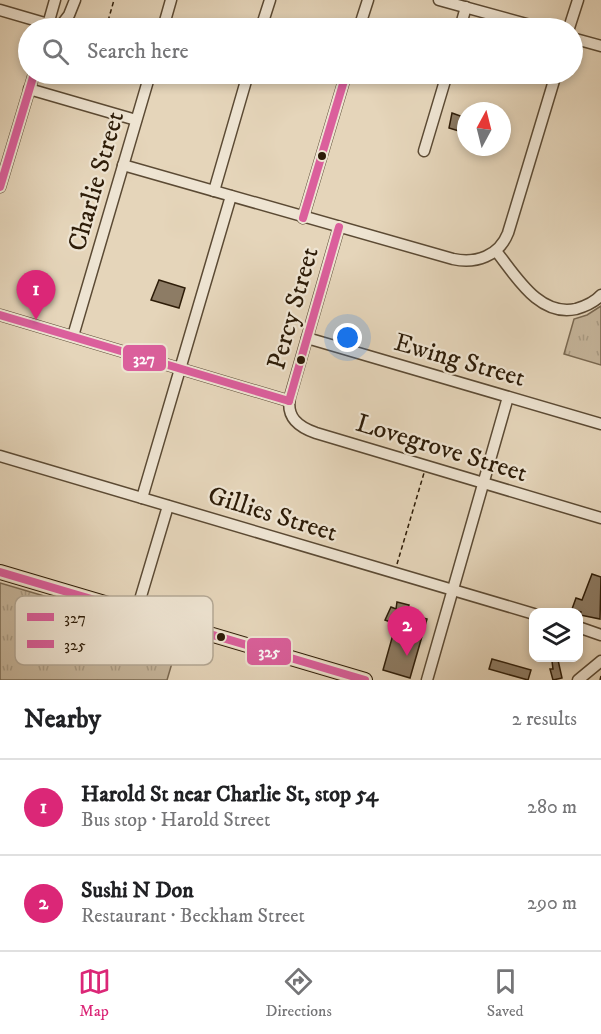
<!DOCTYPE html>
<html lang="en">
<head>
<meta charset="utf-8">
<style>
	:root { --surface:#fff; --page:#f6f6f6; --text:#202124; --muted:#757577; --line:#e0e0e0; --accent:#db2777 }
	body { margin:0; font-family:"IM FELL DW Pica",serif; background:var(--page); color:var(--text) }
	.controls { position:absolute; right:18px; bottom:18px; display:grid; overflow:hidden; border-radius:12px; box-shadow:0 3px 9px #0003 }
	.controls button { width:54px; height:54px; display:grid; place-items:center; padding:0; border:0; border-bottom:2px solid var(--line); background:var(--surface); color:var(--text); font:30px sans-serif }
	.compass { position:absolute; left:457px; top:102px; width:54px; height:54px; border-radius:50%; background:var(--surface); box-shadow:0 3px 9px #0003; rotate:7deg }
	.you { position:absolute; left:348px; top:338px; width:21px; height:21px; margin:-15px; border:4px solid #fff; border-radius:50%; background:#1a73e8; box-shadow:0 0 0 9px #1a73e833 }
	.badge { display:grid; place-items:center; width:39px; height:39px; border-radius:50%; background:var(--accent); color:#fff; font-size:20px; font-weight:700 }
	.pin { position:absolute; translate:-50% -50px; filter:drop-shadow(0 2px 3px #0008) }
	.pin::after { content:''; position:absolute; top:32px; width:21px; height:18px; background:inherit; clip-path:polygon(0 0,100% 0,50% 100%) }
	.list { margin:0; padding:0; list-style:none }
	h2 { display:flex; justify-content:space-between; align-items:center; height:78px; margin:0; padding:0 24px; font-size:26px }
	h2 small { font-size:20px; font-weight:400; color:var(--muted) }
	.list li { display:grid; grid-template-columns:39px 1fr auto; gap:18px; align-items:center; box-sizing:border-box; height:96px; padding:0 24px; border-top:2px solid var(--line) }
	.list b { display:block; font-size:22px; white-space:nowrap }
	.list p { margin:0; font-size:20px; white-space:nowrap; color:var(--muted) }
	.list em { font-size:20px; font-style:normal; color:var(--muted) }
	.icon { flex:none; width:33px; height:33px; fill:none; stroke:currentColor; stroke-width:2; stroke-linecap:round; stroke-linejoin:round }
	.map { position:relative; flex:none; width:601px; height:680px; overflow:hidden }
	.search { position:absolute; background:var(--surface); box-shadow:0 3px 9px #0003; left:18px; right:18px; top:18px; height:66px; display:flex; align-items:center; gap:15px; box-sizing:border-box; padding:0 21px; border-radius:33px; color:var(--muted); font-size:22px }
	.sheet { height:270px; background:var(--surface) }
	nav { display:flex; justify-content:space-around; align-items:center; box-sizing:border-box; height:84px; border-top:2px solid var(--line); background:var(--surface); font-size:16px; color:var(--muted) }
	nav a { display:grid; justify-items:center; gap:3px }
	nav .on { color:var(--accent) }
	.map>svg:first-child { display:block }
	.park { fill:url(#park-tufts); stroke:#7a6952; stroke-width:1.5 }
	.building { fill:#8d7c65; stroke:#2d1c08; stroke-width:1.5 }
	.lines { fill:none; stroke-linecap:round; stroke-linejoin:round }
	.minor-casing { stroke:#5b4a34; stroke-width:13 }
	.major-casing { stroke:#2d1c08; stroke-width:16 }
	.path { stroke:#2d1c08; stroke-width:1.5; stroke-dasharray:4.5 3; stroke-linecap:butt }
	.minor { stroke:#eee4d2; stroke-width:10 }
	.major { stroke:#e5d5ba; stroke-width:14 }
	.bus-1-casing { stroke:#eee4d2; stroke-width:12 }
	.bus-2-casing { stroke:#eee4d2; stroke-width:12 }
	.bus-1 { stroke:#db5f9c; stroke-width:8 }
	.bus-2 { stroke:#db5f9c; stroke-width:8 }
	.bus-dot { fill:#2d1c08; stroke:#eee4d2; stroke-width:2 }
	.labels { text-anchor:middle; stroke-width:4.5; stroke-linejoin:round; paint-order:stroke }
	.street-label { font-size:26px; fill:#2d1c08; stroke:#eee4d2 }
	.key { fill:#eee4d2; stroke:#b4a895; stroke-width:1.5 }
	.key-label { font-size:16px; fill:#2d1c08 }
	.line-badge { stroke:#eee4d2; stroke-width:2 }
	.badge-label { font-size:16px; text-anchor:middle; font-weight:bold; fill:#fff }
</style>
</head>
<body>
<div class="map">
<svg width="601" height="680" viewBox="0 0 601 680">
	<defs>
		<pattern id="park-tufts" width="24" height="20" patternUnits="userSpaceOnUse" patternTransform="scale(1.5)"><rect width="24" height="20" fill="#c6b69c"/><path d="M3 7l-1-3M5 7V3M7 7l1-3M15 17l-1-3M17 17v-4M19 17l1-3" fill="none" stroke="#aa9c85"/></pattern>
	</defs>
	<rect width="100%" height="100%" fill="#e5d5ba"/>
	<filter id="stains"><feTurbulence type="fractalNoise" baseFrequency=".00333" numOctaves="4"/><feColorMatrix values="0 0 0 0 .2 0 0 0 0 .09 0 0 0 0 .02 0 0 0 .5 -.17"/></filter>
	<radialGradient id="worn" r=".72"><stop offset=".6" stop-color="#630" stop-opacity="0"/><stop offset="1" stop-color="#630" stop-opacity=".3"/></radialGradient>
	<g class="park">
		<path d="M601 306V365L564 354 574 319 587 315Z"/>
		<path d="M0 583 180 636 167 680H0Z"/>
	</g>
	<g class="building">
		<path d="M452 113 466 118V125L461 124 459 131 449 128Z"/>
		<path d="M159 280 185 288 179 308 151 300Z"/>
		<path d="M592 574 601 577 600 619 580 615 581 612 572 609 576 598 582 600Z"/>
		<path d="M397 602 409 605 407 612H410L409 614 427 619 410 678 383 670 396 624 385 620 391 607 396 609Z"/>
		<path d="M492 659 531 670 528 680 489 669Z"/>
		<path d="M558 660 562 678 553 680 550 669H553L552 661Z"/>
	</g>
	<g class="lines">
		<defs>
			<g id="minor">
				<path d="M439 0 541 28"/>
				<path d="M0 10 48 24"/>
				<path d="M47 28 55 0"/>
				<path d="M59 28 69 15 75 0"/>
				<path d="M163 28 171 0"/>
				<path d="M261 28 270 0"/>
				<path d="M359 28 368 0"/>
				<path d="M460 28 466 7"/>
				<path d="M569 28 578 0"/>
				<path d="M572 38 601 46"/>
				<path d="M29 89 136 120"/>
				<path d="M424 151 447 74"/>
				<path d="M123 165 453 259C476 264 499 256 508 233L556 74"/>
				<path d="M0 187 34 74"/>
				<path d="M214 191 248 74"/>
				<path d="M303 218 346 74"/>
				<path d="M339 227 290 397C286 417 298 427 316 433L601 518"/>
				<path d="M496 251C516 276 539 317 576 309 586 306 595 302 601 295"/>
				<path d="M0 315 289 401"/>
				<path d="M73 336 150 74"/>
				<path d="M307 338 601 424"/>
				<path d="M0 456 534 614"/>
				<path d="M142 498 231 196"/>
				<path d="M136 613 168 506"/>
				<path d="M578 627 601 635"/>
				<path d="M427 680 508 397"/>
				<path d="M578 680 601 661"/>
			</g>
			<path id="major" d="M0 572 365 680"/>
		</defs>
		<use href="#minor" class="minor-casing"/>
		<use href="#major" class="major-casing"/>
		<g class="path">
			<path d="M106 28 114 0"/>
			<path d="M397 564 424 473"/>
			<path d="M600 680 601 676"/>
		</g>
		<use href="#minor" class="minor"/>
		<use href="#major" class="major"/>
		<defs>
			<g id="bus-1">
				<path d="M303 218 346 74"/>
				<path d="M0 315 289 401"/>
				<path d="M289 401 339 227"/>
			</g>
			<g id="bus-2">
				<path d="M0 187 34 74"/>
				<path d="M0 572 365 680"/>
			</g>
		</defs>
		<use href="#bus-1" class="bus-1-casing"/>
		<use href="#bus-2" class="bus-2-casing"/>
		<use href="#bus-1" class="bus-1"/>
		<use href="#bus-2" class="bus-2"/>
	</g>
	<g class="bus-dot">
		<circle cx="322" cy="156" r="5"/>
		<circle cx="301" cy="360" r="5"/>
		<circle cx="221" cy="637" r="5"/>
	</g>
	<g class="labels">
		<g class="street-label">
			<text transform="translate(95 181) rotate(-74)" y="9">Charlie Street</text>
			<text transform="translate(292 308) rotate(-74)" y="9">Percy Street</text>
			<text transform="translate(460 359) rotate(16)" y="9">Ewing Street</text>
			<text transform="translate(442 447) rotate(17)" y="9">Lovegrove Street</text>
			<text transform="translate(273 513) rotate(17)" y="9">Gillies Street</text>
		</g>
	</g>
	<rect x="15" y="596" width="198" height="69" rx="9" class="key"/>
	<rect x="27" y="613" width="27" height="8" fill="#db5f9c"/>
	<rect x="27" y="640" width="27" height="8" fill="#db5f9c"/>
	<g class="key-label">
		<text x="64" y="623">327</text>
		<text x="64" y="650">325</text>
	</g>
	<g class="line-badge">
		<rect x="122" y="344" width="45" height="28" rx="6" fill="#db5f9c"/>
		<rect x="246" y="637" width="46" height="29" rx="6" fill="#db5f9c"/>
	</g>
	<g class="badge-label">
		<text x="144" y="364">327</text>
		<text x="269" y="657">325</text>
	</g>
	<rect width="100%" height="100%" filter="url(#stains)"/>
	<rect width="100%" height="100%" fill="url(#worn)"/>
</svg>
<div class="controls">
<button><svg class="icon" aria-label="layers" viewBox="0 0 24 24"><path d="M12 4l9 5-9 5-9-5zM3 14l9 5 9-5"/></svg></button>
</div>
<svg class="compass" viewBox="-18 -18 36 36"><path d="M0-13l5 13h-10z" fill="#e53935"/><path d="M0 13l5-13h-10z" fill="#757577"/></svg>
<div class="you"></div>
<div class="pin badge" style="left:36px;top:320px">1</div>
<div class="pin badge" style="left:407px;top:656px">2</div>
<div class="search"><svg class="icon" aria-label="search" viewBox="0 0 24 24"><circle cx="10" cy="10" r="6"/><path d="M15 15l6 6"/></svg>Search here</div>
</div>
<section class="sheet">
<h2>Nearby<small>2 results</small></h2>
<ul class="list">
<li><span class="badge">1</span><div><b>Harold St near Charlie St, stop 54</b><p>Bus stop · Harold Street</p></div><em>280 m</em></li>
<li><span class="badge">2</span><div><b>Sushi N Don</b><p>Restaurant · Beckham Street</p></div><em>290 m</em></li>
</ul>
</section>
<nav>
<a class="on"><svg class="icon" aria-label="map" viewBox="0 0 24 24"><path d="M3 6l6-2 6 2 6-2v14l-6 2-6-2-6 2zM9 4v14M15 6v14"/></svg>Map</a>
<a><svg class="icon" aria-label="directions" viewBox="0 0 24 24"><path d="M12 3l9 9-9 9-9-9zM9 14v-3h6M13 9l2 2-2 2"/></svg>Directions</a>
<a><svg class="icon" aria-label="saved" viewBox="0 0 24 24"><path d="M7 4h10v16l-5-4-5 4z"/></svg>Saved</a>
</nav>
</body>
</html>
